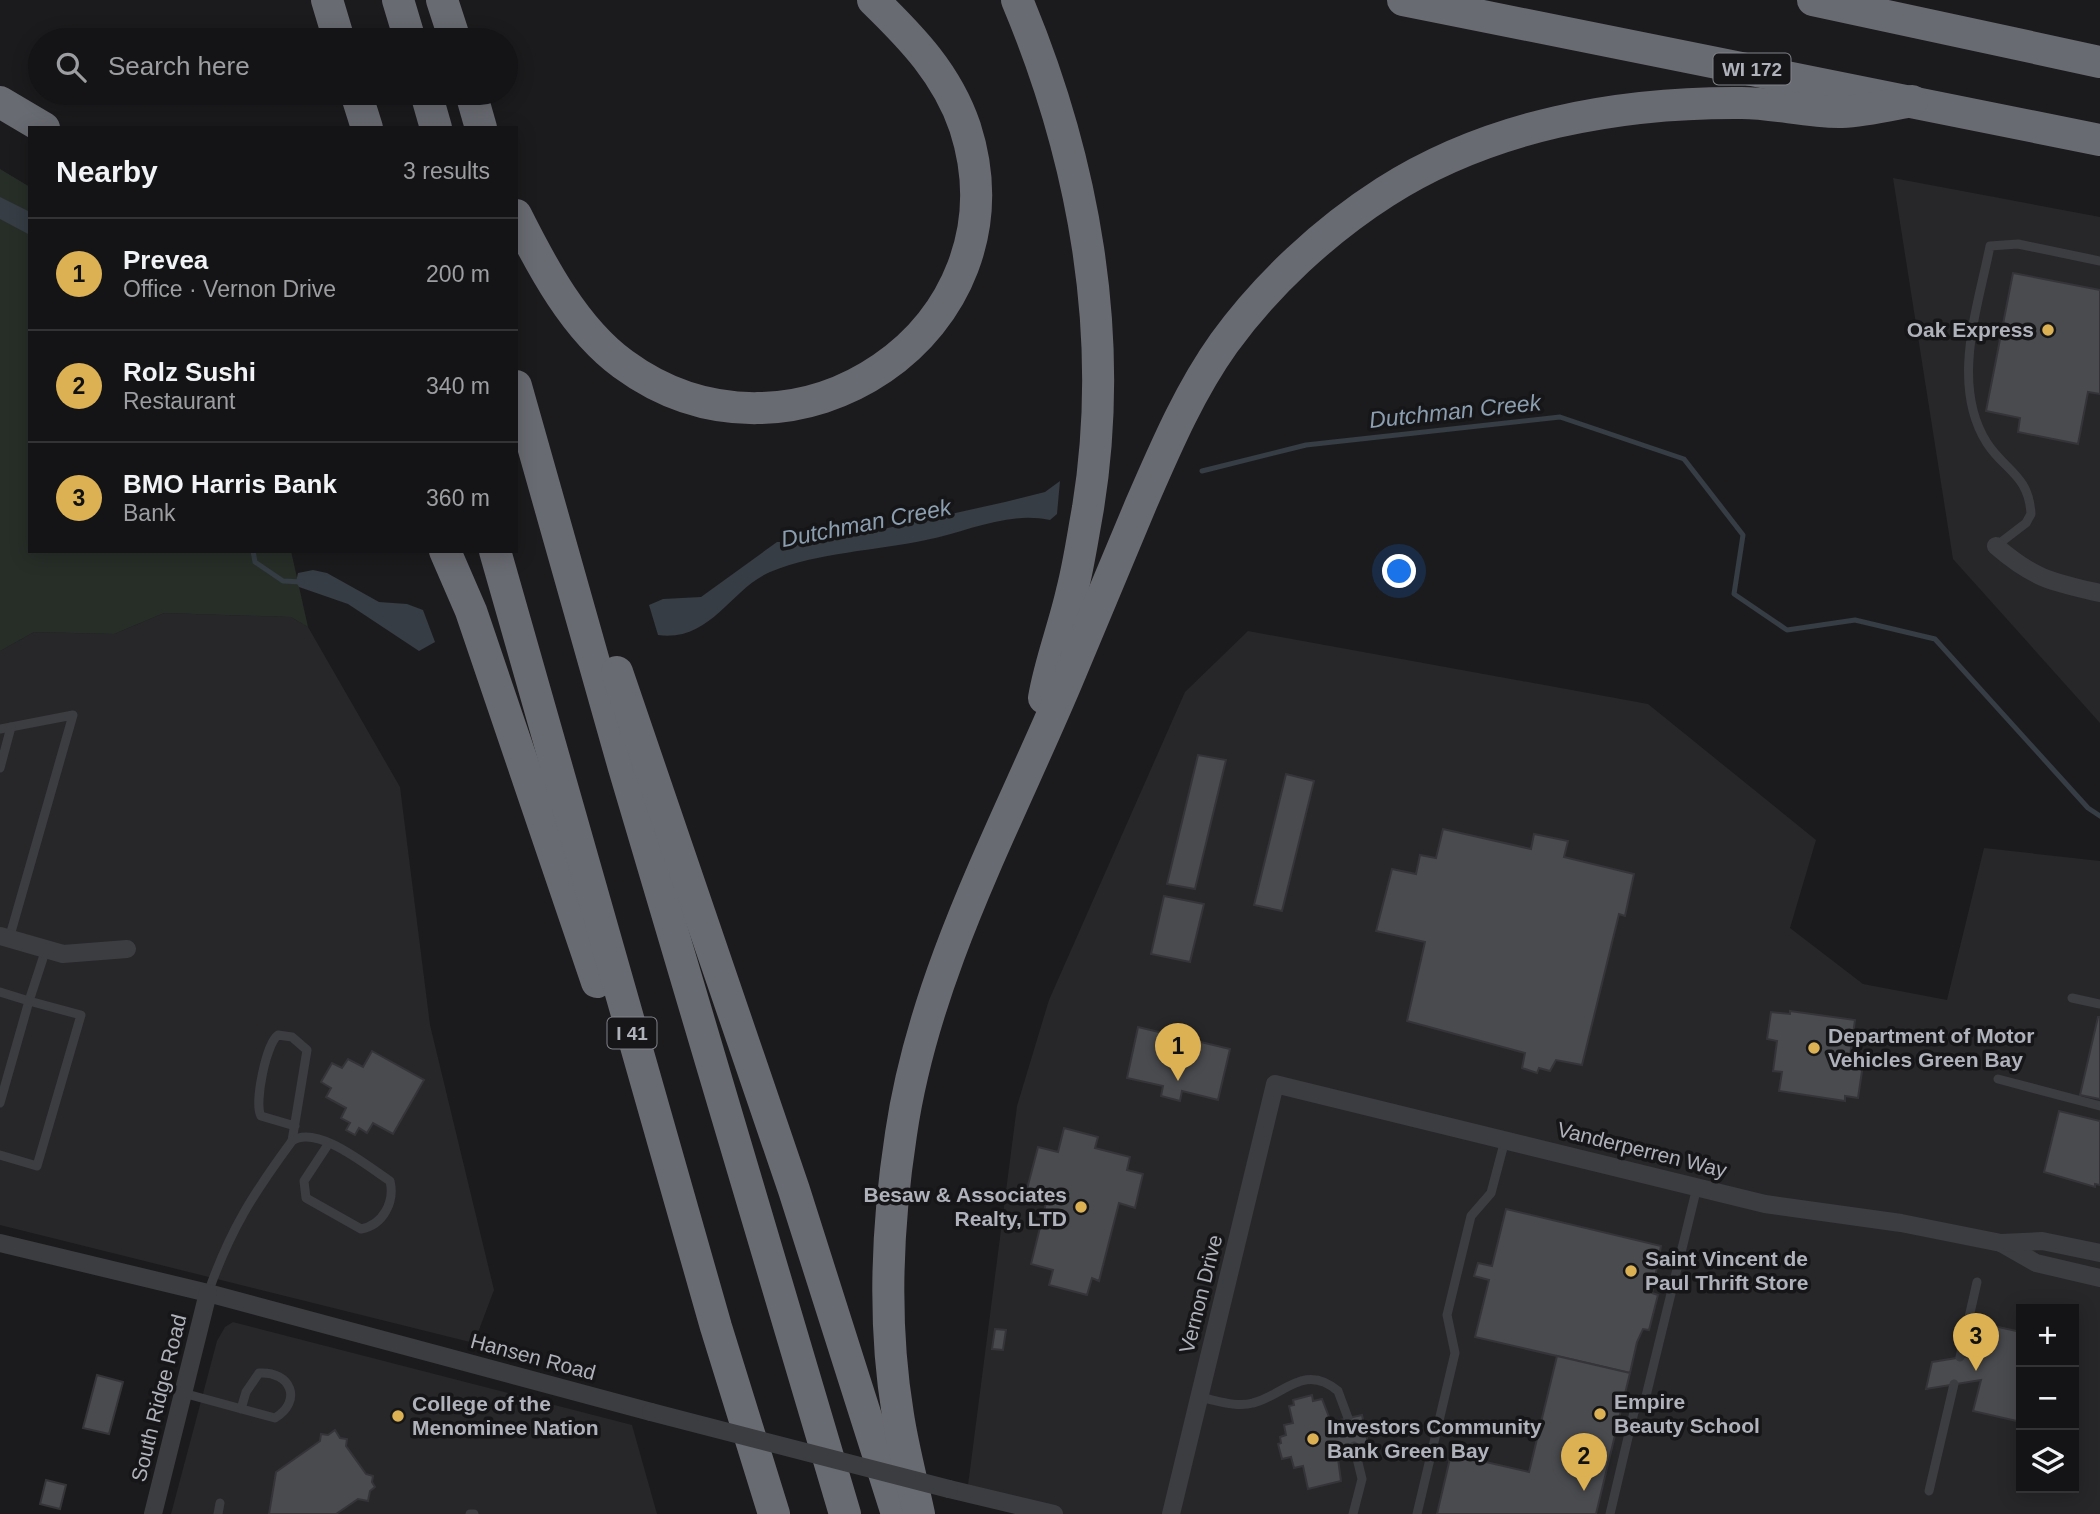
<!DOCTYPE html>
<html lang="en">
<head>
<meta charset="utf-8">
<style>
	:root { --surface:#141416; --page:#212123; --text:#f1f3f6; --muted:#9d9ea1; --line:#333335; --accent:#dcb154 }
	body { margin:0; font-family:Helvetica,sans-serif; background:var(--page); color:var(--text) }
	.controls { position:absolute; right:21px; bottom:21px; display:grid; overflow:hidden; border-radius:0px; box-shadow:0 4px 18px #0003 }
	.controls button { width:63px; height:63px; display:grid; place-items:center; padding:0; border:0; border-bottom:2px solid var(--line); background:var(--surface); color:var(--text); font:35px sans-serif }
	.you { position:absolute; left:1400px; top:572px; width:24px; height:24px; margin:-18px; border:5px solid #fff; border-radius:50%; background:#1a73e8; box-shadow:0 0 0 10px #1a73e833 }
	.badge { display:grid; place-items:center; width:46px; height:46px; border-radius:50%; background:var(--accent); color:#111; font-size:23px; font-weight:700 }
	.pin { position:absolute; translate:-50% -58px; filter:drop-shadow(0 2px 4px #0008) }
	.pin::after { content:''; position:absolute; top:37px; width:24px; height:21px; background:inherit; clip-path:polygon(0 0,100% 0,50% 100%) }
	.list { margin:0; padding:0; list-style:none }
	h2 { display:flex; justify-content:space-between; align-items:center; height:91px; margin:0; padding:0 28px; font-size:30px }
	h2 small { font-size:23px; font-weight:400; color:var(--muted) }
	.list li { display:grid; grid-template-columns:46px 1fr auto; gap:21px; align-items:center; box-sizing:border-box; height:112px; padding:0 28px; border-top:2px solid var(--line) }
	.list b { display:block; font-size:26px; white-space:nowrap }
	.list p { margin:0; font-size:23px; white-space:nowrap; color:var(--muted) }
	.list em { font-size:23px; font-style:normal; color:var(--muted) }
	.icon { flex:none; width:38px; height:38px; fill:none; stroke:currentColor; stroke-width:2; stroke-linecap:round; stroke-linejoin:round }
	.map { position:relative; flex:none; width:2100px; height:1514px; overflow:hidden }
	.search { position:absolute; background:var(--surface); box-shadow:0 4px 18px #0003; left:28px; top:28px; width:490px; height:77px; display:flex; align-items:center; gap:18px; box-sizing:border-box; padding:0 24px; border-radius:38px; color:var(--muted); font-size:26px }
	.panel { position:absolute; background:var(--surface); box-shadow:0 4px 18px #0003; left:28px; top:126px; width:490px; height:427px; border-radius:0px }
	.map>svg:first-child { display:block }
	.built { fill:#27272a; fill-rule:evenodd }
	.green { fill:#272e28 }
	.water { fill:#363d44 }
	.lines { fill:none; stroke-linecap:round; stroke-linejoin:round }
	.stream { stroke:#363d44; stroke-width:5 }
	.building { fill:#4a4b4f; stroke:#353539; stroke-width:2 }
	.service { stroke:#3c3d41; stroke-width:9 }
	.minor { stroke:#3c3d41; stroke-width:18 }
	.motorway { stroke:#696b72; stroke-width:32 }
	.minor-bridge { stroke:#3c3d41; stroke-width:18 }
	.poi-dot { fill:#dcb154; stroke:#161618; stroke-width:2.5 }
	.labels { text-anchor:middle; stroke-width:7; stroke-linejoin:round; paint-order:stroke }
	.shield { fill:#161618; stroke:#81838a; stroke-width:2 }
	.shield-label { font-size:19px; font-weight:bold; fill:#afb2bb }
	.poi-label { font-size:21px; font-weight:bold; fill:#afb2bb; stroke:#161618; text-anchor:start }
	.street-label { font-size:21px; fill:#afb2bb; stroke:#161618 }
	.water-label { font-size:23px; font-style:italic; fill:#8b9eb0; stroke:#161618 }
</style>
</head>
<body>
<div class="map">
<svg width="2100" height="1514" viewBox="0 0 2100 1514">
	<rect width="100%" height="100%" fill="#1b1b1d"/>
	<g class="built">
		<path d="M1893 178 2100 217V723L1953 559Z"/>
		<path d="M164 613 291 617 308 627 400 787 430 1025 494 1290 474 1343 0 1225V651L34 632 114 634Z"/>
		<path d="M1248 631 1648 704 1816 840 1790 928 1863 984 1947 1000 1984 848 2100 861V1514H1015L1014 1504 967 1493 1017 1106 1049 1000 1185 692ZM2021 1309H2074V1488H2021Z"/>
		<path d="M233 1322 632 1425 657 1514H171L217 1341 225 1327Z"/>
	</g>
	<path class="green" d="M0 169 30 187V551H291L308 627 291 617 164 613 114 634 34 632 0 651Z"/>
	<g class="water">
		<path d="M0 197 30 212V235L0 219Z"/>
		<path d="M1060 481 1057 514 1050 520C1007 511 967 532 926 540 875 551 819 552 770 572 730 589 711 642 658 635L649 605 663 599 701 597 777 542H818L861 534 1005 502 1045 492Z"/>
		<path d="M313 570 327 573 379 602 407 604 423 610 435 642 419 651 348 604 299 587 296 582 298 573Z"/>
	</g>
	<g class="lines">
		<g class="stream">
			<path d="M1202 471 1306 445 1560 417 1684 459 1743 535 1734 594 1787 630 1855 620 1935 639 2088 808 2100 816"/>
			<path d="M253 551 255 562 283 581 302 582"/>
		</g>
	</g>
	<g class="building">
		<path d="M2013 273 2100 290V394L2088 392 2078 444 2018 432 2020 418 1986 411Z"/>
		<path d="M1198 755 1226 760 1195 889 1167 884Z"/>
		<path d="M1286 774 1314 781 1282 911 1254 905Z"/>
		<path d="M1443 829 1531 849 1534 834 1568 841 1564 857 1634 874 1625 916 1619 914 1582 1065 1556 1060 1550 1071 1539 1068 1537 1073 1522 1068 1525 1053 1407 1021 1425 942 1376 931 1392 869 1416 874 1420 855 1436 858Z"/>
		<path d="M1164 896 1204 904 1190 962 1151 954Z"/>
		<path d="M1790 1011 1855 1020 1850 1056 1864 1058 1858 1098 1845 1096V1101L1779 1091 1782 1072 1773 1071 1777 1041 1767 1039 1771 1012 1790 1014Z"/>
		<path d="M2098 1017H2100V1099L2080 1095Z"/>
		<path d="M1138 1027 1230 1049 1218 1100 1182 1091 1180 1101 1161 1096 1163 1086 1127 1078Z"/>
		<path d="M372 1051 424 1080 393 1134 373 1123 367 1133 359 1128 355 1135 346 1130 350 1123 341 1118 346 1108 326 1097 331 1088 321 1082 332 1063 342 1068 348 1059 363 1067Z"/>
		<path d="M2059 1111 2100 1121V1185L2095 1184V1187L2044 1172Z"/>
		<path d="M1064 1128 1098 1137 1095 1148 1130 1157 1127 1170 1143 1174 1135 1208 1119 1203 1099 1281 1092 1278 1087 1295 1049 1285 1053 1270 1031 1264 1048 1195 1027 1189 1038 1147 1058 1152Z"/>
		<path d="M1506 1209 1661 1246 1652 1293 1658 1295 1649 1330 1643 1329 1637 1342 1630 1373 1475 1337 1489 1280 1474 1276 1478 1263 1492 1266Z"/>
		<path d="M1994 1326 2021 1332V1422L1973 1411 1981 1380 1926 1389 1932 1362 1987 1353Z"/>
		<path d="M995 1329 1006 1330 1003 1350 992 1349Z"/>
		<path d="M1557 1356 1630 1373 1596 1514H1437L1451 1454 1529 1472Z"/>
		<path d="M97 1375 123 1382 109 1434 83 1428Z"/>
		<path d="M1312 1395 1313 1401 1322 1399 1331 1422 1362 1415 1368 1443 1337 1451 1341 1481 1308 1489 1303 1466 1294 1468 1291 1457 1282 1459 1278 1444 1281 1443 1280 1437 1286 1435 1284 1425 1293 1423 1289 1406 1294 1405 1293 1400Z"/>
		<path d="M335 1430 340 1438 347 1439 346 1446 366 1474 373 1476 372 1482 375 1487 370 1491 368 1501 358 1499 336 1514H269L276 1472 320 1441 321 1434 328 1435Z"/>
		<path d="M46 1480 66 1485 60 1509 40 1504Z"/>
	</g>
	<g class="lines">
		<g class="service">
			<path d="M1996 546 2026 523 2031 514C2029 475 2004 470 1987 443 1950 385 1978 307 1990 246L2018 244 2100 261"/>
			<path d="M0 729 73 715 9 939"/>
			<path d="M0 768 11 727"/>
			<path d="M0 992 29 1001 46 949"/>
			<path d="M2072 998 2100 1004"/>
			<path d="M1998 1079 2100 1106"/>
			<path d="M0 1103 29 1001 81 1015 37 1166 0 1155"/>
			<path d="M292 1141 307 1050 292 1037 278 1035C266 1044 254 1103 261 1116L295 1126"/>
			<path d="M208 1293C230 1230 253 1194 292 1141 317 1124 367 1166 390 1181 395 1202 383 1225 361 1229L306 1198 304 1181 329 1143"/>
			<path d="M1960 1357 1977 1282"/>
			<path d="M183 1393 275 1418C303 1401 291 1371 259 1373L246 1392 241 1409"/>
			<path d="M1199 1397C1216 1400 1236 1408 1253 1403 1283 1396 1304 1362 1338 1391L1348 1418"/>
			<path d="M1929 1491 1954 1384"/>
			<path d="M218 1514 220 1503"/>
			<path d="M470 1514H474"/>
			<path d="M1353 1514 1362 1479 1354 1446"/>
			<path d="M1417 1514 1455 1353 1447 1315 1471 1216 1491 1193 1505 1140"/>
			<path d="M1610 1514 1634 1412 1646 1396 1697 1187"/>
		</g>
		<g class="minor">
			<path d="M1996 546C2034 579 2052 582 2100 593"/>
			<path d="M0 936 63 954 127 949"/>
			<path d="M0 1243 208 1293 651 1412"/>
			<path d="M2001 1243 2036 1263 2100 1278"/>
			<path d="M949 1489 1054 1514"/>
			<path d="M153 1514 208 1293"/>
			<path d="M1171 1514 1275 1084 1765 1204 1901 1223 2001 1243 2042 1241 2100 1253"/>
		</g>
		<g class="motorway">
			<path d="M327 0 339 40"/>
			<path d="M398 0 410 40"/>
			<path d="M442 0 455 40"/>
			<path d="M1017 0C1084 160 1116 335 1088 508 1083 535 1079 564 1072 591 1064 627 1050 662 1044 698"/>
			<path d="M1403 0 2100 140"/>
			<path d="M1813 0 2100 62"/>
			<path d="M356 93 367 128"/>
			<path d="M426 93 436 128"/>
			<path d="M471 93 481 128"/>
			<path d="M0 102 44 128"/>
			<path d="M516 215C542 267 575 329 623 364 793 489 1030 329 965 127 947 74 912 38 873 0"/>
			<path d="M516 386 624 768 845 1514"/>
			<path d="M445 551 471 611 597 982"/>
			<path d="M495 551 716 1327 774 1514"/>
			<path d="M617 672 794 1190 897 1514"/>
			<path d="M919 1514C912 1481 903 1448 898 1415 883 1324 887 1225 901 1134 924 975 1005 828 1067 681 1092 622 1116 563 1141 504 1165 449 1189 392 1224 343 1266 285 1324 231 1385 192 1490 125 1619 102 1742 103 1775 103 1809 113 1842 112 1865 111 1890 105 1912 101"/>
		</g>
		<path class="minor-bridge" d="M651 1412 949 1489"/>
	</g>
	<g class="poi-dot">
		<circle cx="2048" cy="330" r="7"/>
		<circle cx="1814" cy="1048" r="7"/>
		<circle cx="1081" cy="1207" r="7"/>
		<circle cx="1631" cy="1271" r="7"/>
		<circle cx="1600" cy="1414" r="7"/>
		<circle cx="398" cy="1416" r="7"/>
		<circle cx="1313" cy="1439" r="7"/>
	</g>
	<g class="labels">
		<g class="shield">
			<rect x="1713.5" y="53.5" width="77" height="31" rx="5"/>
			<rect x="607.5" y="1017.5" width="49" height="31" rx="5"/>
		</g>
		<g class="shield-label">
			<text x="1752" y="76">WI 172</text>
			<text x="632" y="1040">I 41</text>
		</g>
		<g class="poi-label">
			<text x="2034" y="337" text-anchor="end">Oak Express</text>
			<text x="1828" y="1043">Department of Motor<tspan x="1828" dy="24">Vehicles Green Bay</tspan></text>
			<text x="1067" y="1202" text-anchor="end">Besaw &amp; Associates<tspan x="1067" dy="24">Realty, LTD</tspan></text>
			<text x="1645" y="1266">Saint Vincent de<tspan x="1645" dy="24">Paul Thrift Store</tspan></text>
			<text x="1614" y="1409">Empire<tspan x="1614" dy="24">Beauty School</tspan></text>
			<text x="412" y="1411">College of the<tspan x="412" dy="24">Menominee Nation</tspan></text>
			<text x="1327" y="1434">Investors Community<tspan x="1327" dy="24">Bank Green Bay</tspan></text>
		</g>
		<g class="street-label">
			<text transform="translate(1642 1150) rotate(14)" y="7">Vanderperren Way</text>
			<text transform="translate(1201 1294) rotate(-76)" y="7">Vernon Drive</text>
			<text transform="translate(533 1357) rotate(15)" y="7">Hansen Road</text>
			<text transform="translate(159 1398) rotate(-76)" y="7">South Ridge Road</text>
		</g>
		<g class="water-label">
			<text transform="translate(1455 411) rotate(-6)" y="8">Dutchman Creek</text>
			<text transform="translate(866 523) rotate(-11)" y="8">Dutchman Creek</text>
		</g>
	</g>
</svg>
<div class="controls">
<button>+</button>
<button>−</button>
<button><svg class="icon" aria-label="layers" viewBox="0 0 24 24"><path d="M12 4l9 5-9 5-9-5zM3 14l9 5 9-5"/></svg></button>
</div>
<div class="you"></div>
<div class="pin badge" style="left:1178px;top:1081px">1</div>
<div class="pin badge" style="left:1584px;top:1491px">2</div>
<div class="pin badge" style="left:1976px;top:1371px">3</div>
<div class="search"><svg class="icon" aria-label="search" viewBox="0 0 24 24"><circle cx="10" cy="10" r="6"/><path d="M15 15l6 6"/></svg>Search here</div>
<section class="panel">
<h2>Nearby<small>3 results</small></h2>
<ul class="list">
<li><span class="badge">1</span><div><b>Prevea</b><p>Office · Vernon Drive</p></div><em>200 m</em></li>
<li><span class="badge">2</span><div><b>Rolz Sushi</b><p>Restaurant</p></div><em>340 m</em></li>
<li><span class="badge">3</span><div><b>BMO Harris Bank</b><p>Bank</p></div><em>360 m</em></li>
</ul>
</section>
</div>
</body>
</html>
